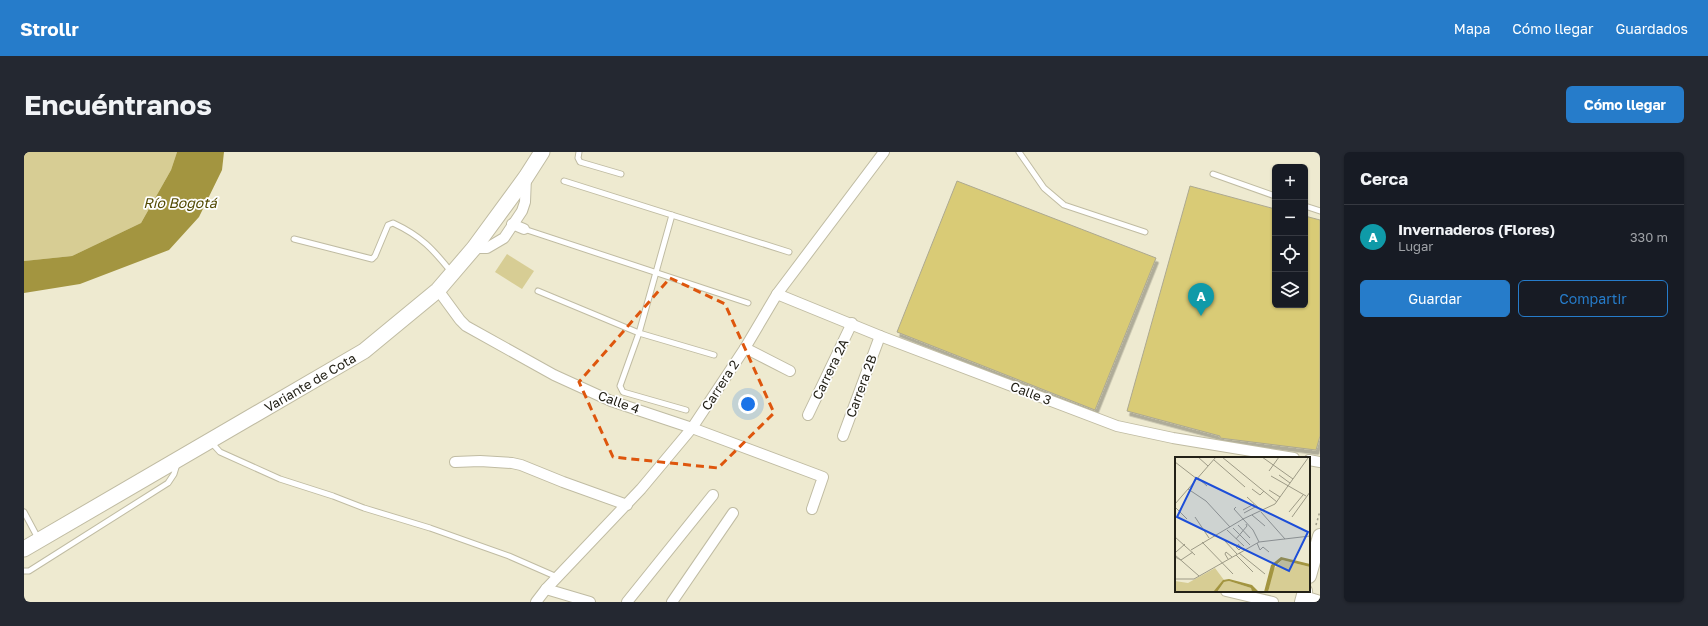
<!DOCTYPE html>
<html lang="es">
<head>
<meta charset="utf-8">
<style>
	:root { --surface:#171b24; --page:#242831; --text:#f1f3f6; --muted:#9ea1a6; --line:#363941; --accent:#267cca }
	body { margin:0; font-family:"Golos Text",sans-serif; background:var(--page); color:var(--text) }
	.controls { position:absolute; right:12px; top:12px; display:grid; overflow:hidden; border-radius:6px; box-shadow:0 1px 3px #0004 }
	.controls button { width:36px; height:36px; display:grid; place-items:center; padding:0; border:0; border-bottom:1px solid var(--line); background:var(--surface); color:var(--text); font:20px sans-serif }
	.you { position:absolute; left:724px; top:252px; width:14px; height:14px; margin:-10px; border:3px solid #fff; border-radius:50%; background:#1a73e8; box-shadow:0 0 0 6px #1a73e833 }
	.badge { display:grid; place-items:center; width:26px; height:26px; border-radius:50%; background:var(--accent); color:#fff; font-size:13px; font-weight:700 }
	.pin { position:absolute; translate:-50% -33px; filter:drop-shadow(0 1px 2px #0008) }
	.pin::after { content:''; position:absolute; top:21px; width:14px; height:12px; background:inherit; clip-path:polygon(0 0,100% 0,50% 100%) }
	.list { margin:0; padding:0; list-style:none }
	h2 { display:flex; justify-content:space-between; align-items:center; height:52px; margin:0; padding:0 16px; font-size:17px }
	h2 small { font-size:13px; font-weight:400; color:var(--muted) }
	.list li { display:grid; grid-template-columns:26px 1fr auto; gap:12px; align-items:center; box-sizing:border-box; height:64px; padding:0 16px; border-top:1px solid var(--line) }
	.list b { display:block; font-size:15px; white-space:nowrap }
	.list p { margin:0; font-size:13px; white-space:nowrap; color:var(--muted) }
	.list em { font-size:13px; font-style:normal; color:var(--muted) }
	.actions { display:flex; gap:8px; padding:12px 16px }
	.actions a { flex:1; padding:9px 0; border:1px solid var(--accent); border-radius:6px; text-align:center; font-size:14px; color:var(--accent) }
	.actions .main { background:var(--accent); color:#fff }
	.icon { flex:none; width:22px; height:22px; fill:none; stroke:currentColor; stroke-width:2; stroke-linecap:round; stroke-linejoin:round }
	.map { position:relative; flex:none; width:1296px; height:450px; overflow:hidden; border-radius:6px }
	header { display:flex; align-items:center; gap:24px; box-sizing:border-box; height:56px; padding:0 20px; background:var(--accent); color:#fff }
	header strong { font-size:19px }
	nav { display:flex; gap:22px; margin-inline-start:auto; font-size:14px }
	.intro { display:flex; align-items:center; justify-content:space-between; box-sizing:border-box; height:96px; padding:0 24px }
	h1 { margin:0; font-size:28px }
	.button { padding:10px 18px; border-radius:6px; background:var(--accent); color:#fff; font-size:14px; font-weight:700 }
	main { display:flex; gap:24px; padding:0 24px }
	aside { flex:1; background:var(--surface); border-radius:6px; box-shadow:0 1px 3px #0004 }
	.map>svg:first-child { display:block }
	.green { fill:#d7cd94 }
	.water { fill:#a39540 }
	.building { fill:#d9cb76; stroke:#ada990; filter:url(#shadow) }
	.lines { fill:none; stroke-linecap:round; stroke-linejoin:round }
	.lane-casing { stroke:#c0bca3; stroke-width:7 }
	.street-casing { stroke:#c0bca3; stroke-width:12 }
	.secondary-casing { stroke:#c0bca3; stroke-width:16 }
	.primary-casing { stroke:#c0bca3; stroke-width:17 }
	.path { stroke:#9f9c88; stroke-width:1.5; stroke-dasharray:2 3; stroke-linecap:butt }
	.lane { stroke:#fff; stroke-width:5 }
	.street { stroke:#fff; stroke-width:10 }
	.secondary { stroke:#fff; stroke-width:14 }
	.primary { stroke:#fff; stroke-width:15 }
	.marked { fill:none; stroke:#de560d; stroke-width:3; stroke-dasharray:8 5; stroke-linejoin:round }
	.labels { text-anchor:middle; stroke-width:3.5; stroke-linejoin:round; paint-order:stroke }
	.street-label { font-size:13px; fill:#232117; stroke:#fff }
	.water-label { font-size:14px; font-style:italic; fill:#524902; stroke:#fff }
	.inset-road { fill:none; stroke:#9d9a86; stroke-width:1 }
	.view { fill:#1d4ed8; fill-opacity:0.15; stroke:#1d4ed8; stroke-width:2 }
	.inset-edge { fill:none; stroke:#232117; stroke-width:2 }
</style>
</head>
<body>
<header>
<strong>Strollr</strong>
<nav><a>Mapa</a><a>Cómo llegar</a><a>Guardados</a></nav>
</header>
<div class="intro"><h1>Encuéntranos</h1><a class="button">Cómo llegar</a></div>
<main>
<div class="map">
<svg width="1296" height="450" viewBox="0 0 1296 450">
	<defs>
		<filter id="shadow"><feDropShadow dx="2.5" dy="4.5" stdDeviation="0" flood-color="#0004"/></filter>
	</defs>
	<rect width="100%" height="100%" fill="#eeead0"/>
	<g class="green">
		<path d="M0 0H153L147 18 117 71 48 104 0 109Z"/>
		<path d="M483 102 510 119 498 137 471 120Z"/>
	</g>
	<path class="water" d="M153 0H200L198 18 175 65 145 98 56 132 0 141V109L48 104 117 71 147 18Z"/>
	<g class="building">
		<path d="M933 29 1132 106 1071 258 873 180Z"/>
		<path d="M1166 34 1251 57V153H1281V64L1296 68V284L1292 298 1196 286V284L1103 259Z"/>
	</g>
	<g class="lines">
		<defs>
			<g id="lane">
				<path d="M555 0 554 6 556 10 597 22"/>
				<path d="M995 0 1020 36 1040 53 1121 80"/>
				<path d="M1189 22 1251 44"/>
				<path d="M540 29 765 100"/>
				<path d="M1281 54 1296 59"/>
				<path d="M648 63 615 181 596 234 599 240 662 258"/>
				<path d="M500 77 724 151"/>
				<path d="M270 87 348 107 351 104 364 73 369 71C397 84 409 97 428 121"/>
				<path d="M514 139 615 181 690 203"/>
				<path d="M186 289 196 300 256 327 309 344 340 356 406 376 485 404 533 425"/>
				<path d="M0 360 15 388"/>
				<path d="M0 419H5L144 331 150 322 153 312"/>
			</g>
			<g id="street">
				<path d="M488 72 500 77"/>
				<path d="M450 96H463L480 86 498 59 501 50 502 25"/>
				<path d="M414 138 436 168 442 174 530 223 587 249 668 276 799 325 788 357"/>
				<path d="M753 142 856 184 1093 274 1149 286 1270 306"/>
				<path d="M721 196 766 219"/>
				<path d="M784 263 828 171"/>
				<path d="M819 284 856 184"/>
				<path d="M1285 308 1296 310"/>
				<path d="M431 310 456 309 488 311 497 313 539 330 603 353"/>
				<path d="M522 437 566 450"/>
				<path d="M1202 439 1249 450"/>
				<path d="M1280 444 1296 449"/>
				<path d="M512 450 522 437 617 337 668 276 721 196 753 142 860 0"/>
				<path d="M603 450 689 343"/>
				<path d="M648 450 709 361"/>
			</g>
			<g id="secondary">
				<path d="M1285 424 1296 384"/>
				<path d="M1278 450 1281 439"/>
			</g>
			<g id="primary">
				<path id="s1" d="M0 397 340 199 414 138 450 96 502 25 518 0"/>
			</g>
		</defs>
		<use href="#lane" class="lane-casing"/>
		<use href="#street" class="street-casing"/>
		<use href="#secondary" class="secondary-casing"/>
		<use href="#primary" class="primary-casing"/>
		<path class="path" d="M1292 373 1296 359"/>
		<use href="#lane" class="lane"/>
		<use href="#street" class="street"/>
		<use href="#secondary" class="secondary"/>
		<use href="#primary" class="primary"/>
	</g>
	<path class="marked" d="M646 126 701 152 750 261 694 316 589 305 555 230Z"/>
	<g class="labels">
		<g class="street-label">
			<text transform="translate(806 217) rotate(-64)" y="5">Carrera 2A</text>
			<text dy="5" stroke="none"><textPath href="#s1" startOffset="331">Variante de Cota</textPath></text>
			<text transform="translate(696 233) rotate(-57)" y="5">Carrera 2</text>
			<text transform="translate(837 234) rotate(-70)" y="5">Carrera 2B</text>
			<text transform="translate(1007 241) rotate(21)" y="5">Calle 3</text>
			<text transform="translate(595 250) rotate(20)" y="5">Calle 4</text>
		</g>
		<g class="water-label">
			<text x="156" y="56">Río Bogotá</text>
		</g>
	</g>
	<g transform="translate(1151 305)">
		<rect width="135" height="135" fill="#eeead0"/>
		<path d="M107 103 135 110V135H93L98 113ZM40 111 49 123 38 135H0V124L13 126ZM54 124 76 131 77 135H42L49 125Z" fill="#d7cd94"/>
		<path d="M106 100 135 107V110L107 103 100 109 93 135H89L96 108ZM54 122 77 128 83 134 77 135 76 131 54 124 49 125 42 135H38L48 123Z" fill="#a39540"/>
		<path class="inset-road" d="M23 0 33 9M47 0 102 45M87 0 118 22M39 3 70 30M0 5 22 22M94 14 104 0M104 18 115 26M96 19 131 39M23 21 32 29M13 32 31 44 55 70M77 32 85 38 89 34M94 33 105 40M72 40 87 54M0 47 41 0M0 50 12 62M61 50 59 52 78 73 84 85M68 53 79 47M86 55 110 82M114 55 128 38M69 56 82 49M77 58 90 69M20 60 34 81M117 60 135 35M63 68 75 81M58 71 75 88M52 73 69 89M0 80 20 98M61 82 72 69 71 67M49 83 62 97M27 85 58 117M82 86 85 93 88 90 94 95M61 90 64 93 66 91 63 87M16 93 68 62 100 47 133 1M1 95 10 87M64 96 90 117M0 98 24 119M61 98 78 115M0 100 6 103 18 95M53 102 50 97 51 95 57 100M0 122H19L84 85 135 79"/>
		<path class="view" d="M21 21 133 75 114 114 2 60Z"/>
		<rect width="135" height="135" class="inset-edge"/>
	</g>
</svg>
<div class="controls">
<button>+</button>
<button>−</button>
<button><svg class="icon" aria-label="locate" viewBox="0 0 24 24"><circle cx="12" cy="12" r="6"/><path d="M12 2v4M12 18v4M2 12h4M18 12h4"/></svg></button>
<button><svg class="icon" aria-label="layers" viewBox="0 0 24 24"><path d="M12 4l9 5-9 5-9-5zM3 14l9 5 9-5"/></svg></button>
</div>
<div class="you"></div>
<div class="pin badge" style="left:1177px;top:164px;background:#0f9aa8">A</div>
</div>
<aside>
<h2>Cerca<small></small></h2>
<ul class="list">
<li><span class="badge" style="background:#0f9aa8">A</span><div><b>Invernaderos (Flores)</b><p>Lugar</p></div><em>330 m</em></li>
</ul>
<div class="actions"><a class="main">Guardar</a><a>Compartir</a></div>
</aside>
</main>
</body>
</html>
